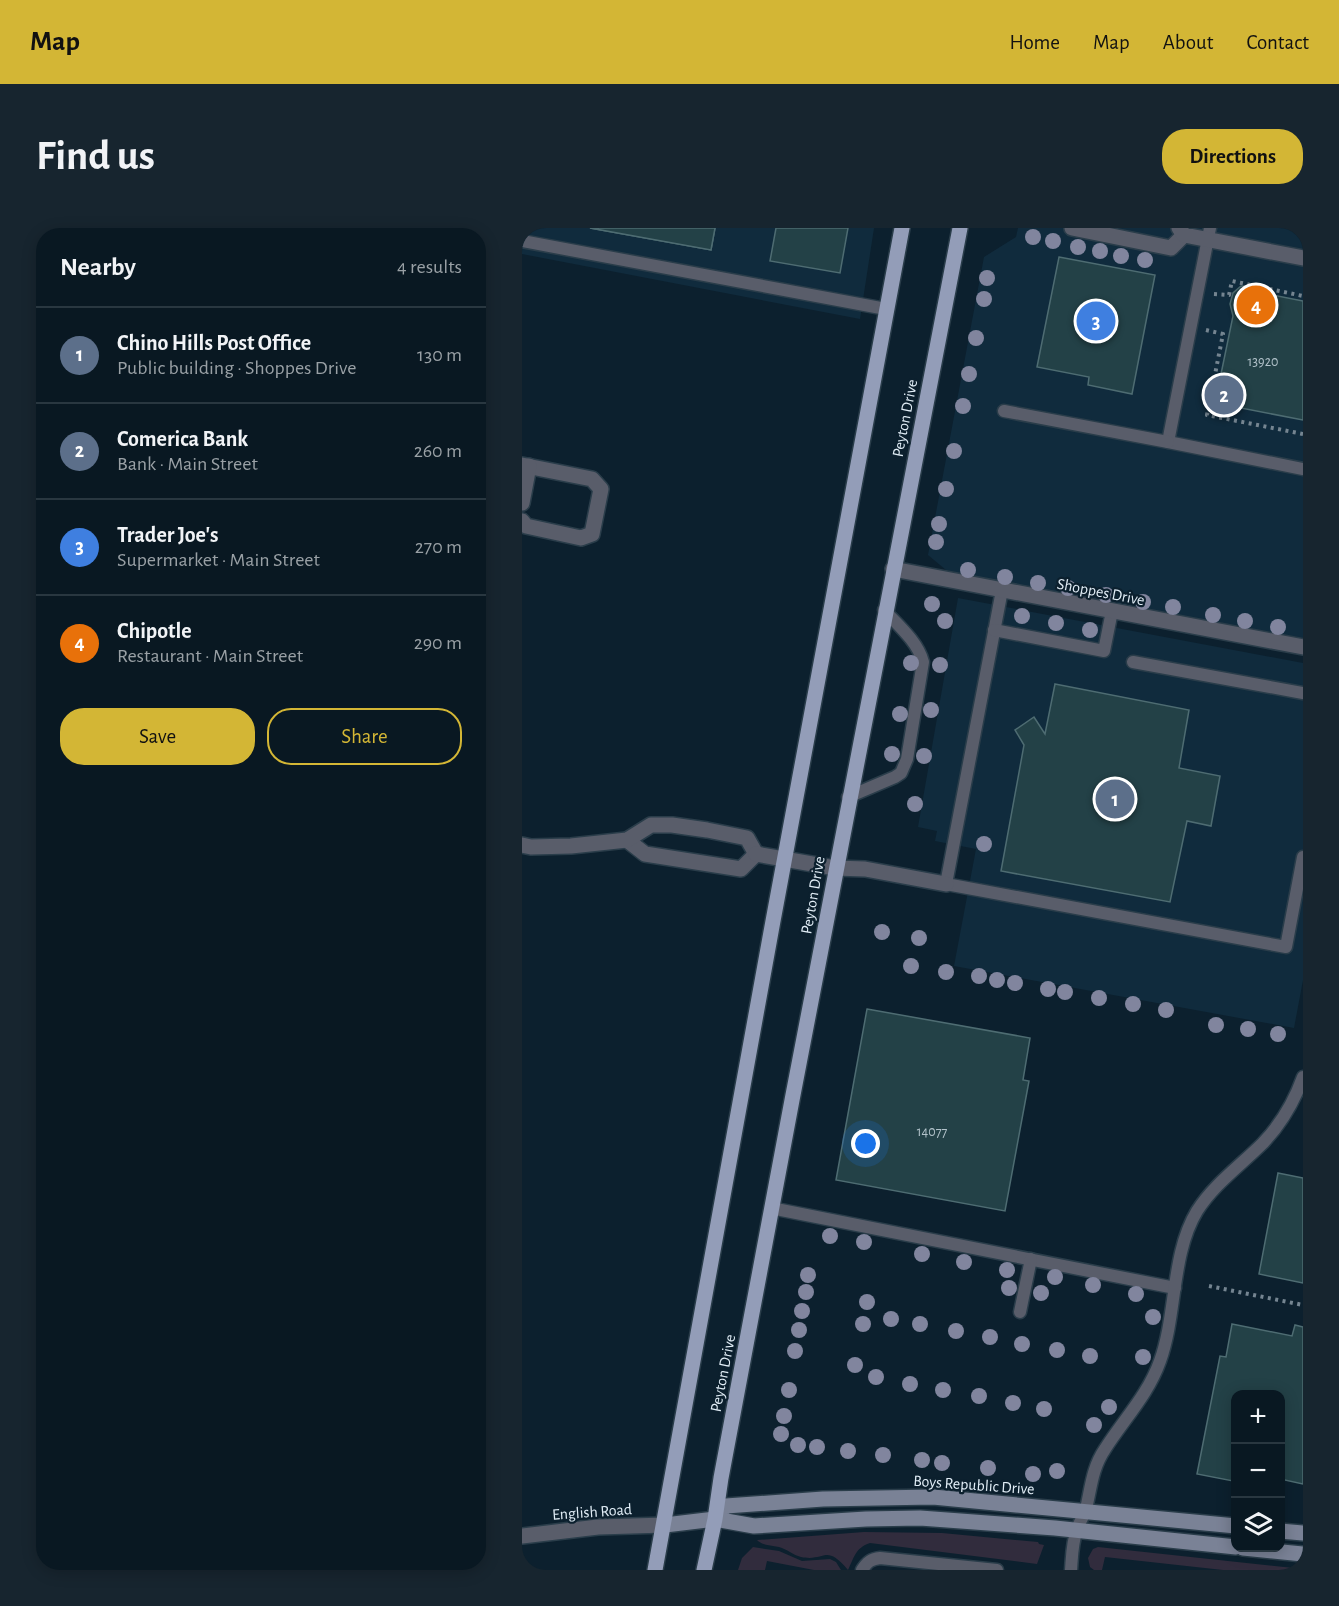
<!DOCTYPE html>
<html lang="en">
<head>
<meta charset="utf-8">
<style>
	:root { --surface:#091822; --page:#17252f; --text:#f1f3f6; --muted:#99a0a5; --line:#293740; --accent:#d3b635 }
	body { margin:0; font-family:"Alegreya Sans",sans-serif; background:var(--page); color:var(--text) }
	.controls { position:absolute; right:18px; bottom:18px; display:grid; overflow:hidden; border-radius:12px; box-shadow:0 3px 15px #0003 }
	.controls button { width:54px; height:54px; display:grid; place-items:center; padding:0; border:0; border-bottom:2px solid var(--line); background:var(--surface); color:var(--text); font:30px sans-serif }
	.you { position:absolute; left:344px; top:916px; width:21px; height:21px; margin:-15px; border:4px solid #fff; border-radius:50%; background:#1a73e8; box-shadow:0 0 0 9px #1a73e833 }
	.badge { display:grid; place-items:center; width:39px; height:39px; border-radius:50%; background:var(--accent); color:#fff; font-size:20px; font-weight:700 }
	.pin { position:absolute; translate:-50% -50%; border:3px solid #fff; box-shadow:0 2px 6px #0006 }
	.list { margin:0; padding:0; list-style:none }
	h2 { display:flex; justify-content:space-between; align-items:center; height:78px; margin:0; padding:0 24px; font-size:26px }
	h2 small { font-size:20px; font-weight:400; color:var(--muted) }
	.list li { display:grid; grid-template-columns:39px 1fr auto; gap:18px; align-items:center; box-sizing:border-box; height:96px; padding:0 24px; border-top:2px solid var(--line) }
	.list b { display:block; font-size:22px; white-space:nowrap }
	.list p { margin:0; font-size:20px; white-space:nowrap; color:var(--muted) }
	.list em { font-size:20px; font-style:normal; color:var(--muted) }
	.actions { display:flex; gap:12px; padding:18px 24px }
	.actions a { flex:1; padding:14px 0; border:2px solid var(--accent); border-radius:24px; text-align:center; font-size:21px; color:var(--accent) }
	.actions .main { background:var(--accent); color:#111 }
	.icon { flex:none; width:33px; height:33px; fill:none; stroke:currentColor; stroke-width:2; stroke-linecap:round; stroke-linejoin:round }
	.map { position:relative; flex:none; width:781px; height:1342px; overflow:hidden; border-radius:24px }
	header { display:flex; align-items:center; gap:36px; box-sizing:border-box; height:84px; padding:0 30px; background:var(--accent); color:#111 }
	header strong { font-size:28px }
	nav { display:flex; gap:33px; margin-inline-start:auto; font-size:21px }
	.intro { display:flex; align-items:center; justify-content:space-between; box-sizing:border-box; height:144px; padding:0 36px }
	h1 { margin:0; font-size:42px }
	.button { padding:15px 27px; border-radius:24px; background:var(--accent); color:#111; font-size:21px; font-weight:700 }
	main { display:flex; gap:36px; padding:0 36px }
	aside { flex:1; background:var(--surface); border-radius:24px; box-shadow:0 3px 15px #0003 }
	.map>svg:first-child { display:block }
	.built { fill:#102b3d }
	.green { fill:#312c3d }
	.building { fill:#234147; stroke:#4e6c72; stroke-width:1.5 }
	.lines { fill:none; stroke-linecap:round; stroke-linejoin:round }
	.service-casing { stroke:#2a3d4a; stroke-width:15 }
	.minor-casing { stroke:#2a3d4a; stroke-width:18 }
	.secondary-casing { stroke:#2a3d4a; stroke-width:18 }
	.primary-casing { stroke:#2a3d4a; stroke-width:18 }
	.path { stroke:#758591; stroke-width:4; stroke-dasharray:3 4.5; stroke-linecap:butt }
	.service { stroke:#595d6a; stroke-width:12 }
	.minor { stroke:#595d6a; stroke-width:15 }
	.secondary { stroke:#7a8296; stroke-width:15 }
	.primary { stroke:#939db8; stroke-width:15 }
	.tree { fill:#81859e }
	.labels { text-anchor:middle; stroke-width:4.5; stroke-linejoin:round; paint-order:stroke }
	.number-label { font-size:14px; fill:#b2c2ca }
	.street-label { font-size:16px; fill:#e1edf6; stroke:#0c202e }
</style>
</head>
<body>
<header>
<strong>Map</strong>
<nav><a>Home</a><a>Map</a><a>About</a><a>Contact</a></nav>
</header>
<div class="intro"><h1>Find us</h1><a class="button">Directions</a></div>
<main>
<aside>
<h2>Nearby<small>4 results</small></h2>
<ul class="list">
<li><span class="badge" style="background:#5c6f8a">1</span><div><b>Chino Hills Post Office</b><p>Public building · Shoppes Drive</p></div><em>130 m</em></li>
<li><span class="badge" style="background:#5c6f8a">2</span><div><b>Comerica Bank</b><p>Bank · Main Street</p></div><em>260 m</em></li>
<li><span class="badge" style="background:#3f7fe0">3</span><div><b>Trader Joe's</b><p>Supermarket · Main Street</p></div><em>270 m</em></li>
<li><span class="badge" style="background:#e8710a">4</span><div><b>Chipotle</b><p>Restaurant · Main Street</p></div><em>290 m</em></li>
</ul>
<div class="actions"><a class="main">Save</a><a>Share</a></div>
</aside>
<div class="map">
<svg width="781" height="1342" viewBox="0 0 781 1342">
	<rect width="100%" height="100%" fill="#0c202e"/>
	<g class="built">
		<path d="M0 0H352L338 91 0 26Z"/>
		<path d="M496 0H781V410L602 377 559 372 424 342 406 327 462 29 494 9Z"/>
		<path d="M436 370 781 435V752L772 800 432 738 454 621 413 613 415 603 396 599Z"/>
	</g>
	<g class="green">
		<path d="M342 1304 420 1305 516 1314 517 1316 522 1317 515 1336 348 1315C333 1320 332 1330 326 1342 303 1315 304 1334 279 1329 271 1327 265 1321 257 1319 249 1317 241 1318 235 1312Z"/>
		<path d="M231 1319 257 1323 280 1333 308 1331 314 1334 319 1342H292L245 1333 243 1342H216L220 1330Z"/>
		<path d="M576 1319 781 1341V1342H701L583 1329 580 1342H572L568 1339 566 1330 571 1321Z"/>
	</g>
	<g class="building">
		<path d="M68 0H193L189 22Z"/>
		<path d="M68 0H193L189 22Z"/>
		<path d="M254 0H326L318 45 248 33Z"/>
		<path d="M537 29 633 47 610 166 566 157 567 149 515 139Z"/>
		<path d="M719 58 737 59 745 66 781 73V192L693 175 711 88 708 76 711 65Z"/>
		<path d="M533 456 667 482 657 540 698 548 689 598 665 593 648 674 479 643 502 517 493 502 512 489 523 506Z"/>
		<path d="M345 781 508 810 501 852 507 853 483 983 314 952Z"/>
		<path d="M756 945 781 950V1055L737 1046Z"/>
		<path d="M710 1096 770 1108 773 1097 781 1099V1256L758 1251V1166H714V1243L711 1253 675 1246 698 1128 704 1129Z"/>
	</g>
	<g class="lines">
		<defs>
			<g id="service">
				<path d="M688 0 646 214 781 241"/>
				<path d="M0 13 364 81"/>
				<path d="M482 183 646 214"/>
				<path d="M480 362 424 656 764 719 781 629"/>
				<path d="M472 402 582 423 590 383"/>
				<path d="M611 434 781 465"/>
				<path d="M326 569 373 549 379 545 385 531 401 434C396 414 376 397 362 382"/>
				<path d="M249 980 653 1060"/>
				<path d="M498 1084 509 1031"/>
				<path d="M340 1342C345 1334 349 1331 358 1330L475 1342"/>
				<path d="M549 1342C550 1329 550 1314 555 1302 557 1294 562 1288 564 1281 569 1260 570 1240 583 1221 602 1191 626 1167 638 1133 655 1086 649 1026 675 983 692 956 719 937 741 915 759 896 772 874 781 849"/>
			</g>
			<g id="minor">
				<path d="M550 0 649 20 662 7"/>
				<path d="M657 0 662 7 781 30"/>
				<path d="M0 237 70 251 79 261 70 306 59 310 4 298 0 293"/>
				<path d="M0 275 7 238"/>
				<path d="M371 341 781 419"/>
				<path d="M105 612 123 626 219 641 234 626"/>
				<path d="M0 617 9 619 49 618 105 612 129 597H150L185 602 225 610 234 626"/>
				<path d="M234 626 313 640 343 641 424 656"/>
				<path d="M0 1308 76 1299 143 1297"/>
			</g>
			<g id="secondary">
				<path d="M193 1291 204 1278 301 1271 411 1269 714 1298"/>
				<path d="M143 1297 193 1291 232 1298 344 1291 398 1290 533 1300 714 1319"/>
				<path d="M758 1303 781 1305"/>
				<path d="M721 1320 781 1326"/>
			</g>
			<g id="primary">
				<path d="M133 1342 251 693 380 0"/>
				<path d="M182 1342 193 1291 199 1250C277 833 356 416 438 0"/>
			</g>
		</defs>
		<use href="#service" class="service-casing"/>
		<use href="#minor" class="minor-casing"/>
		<use href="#secondary" class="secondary-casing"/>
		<use href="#primary" class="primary-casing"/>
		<g class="path">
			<path d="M692 66 707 67 710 53 781 68"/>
			<path d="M684 102 701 106 685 187 781 206"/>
			<path d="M687 1058 781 1077"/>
		</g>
		<use href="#service" class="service"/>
		<use href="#minor" class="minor"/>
		<use href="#secondary" class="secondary"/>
		<use href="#primary" class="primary"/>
	</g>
	<g class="tree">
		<circle cx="511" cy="9" r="8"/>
		<circle cx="531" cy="13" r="8"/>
		<circle cx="556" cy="19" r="8"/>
		<circle cx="578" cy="23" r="8"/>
		<circle cx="599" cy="28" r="8"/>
		<circle cx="623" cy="32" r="8"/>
		<circle cx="465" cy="50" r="8"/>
		<circle cx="462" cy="71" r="8"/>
		<circle cx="454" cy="110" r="8"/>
		<circle cx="447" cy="146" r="8"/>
		<circle cx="441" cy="178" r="8"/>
		<circle cx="432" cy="223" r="8"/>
		<circle cx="424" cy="261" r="8"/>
		<circle cx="417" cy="296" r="8"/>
		<circle cx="414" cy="314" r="8"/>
		<circle cx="446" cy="342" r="8"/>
		<circle cx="483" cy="349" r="8"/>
		<circle cx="516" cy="355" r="8"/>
		<circle cx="546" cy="360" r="8"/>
		<circle cx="584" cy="367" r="8"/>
		<circle cx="621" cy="374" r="8"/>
		<circle cx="410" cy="376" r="8"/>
		<circle cx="651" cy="379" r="8"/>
		<circle cx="691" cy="387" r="8"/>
		<circle cx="500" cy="388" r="8"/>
		<circle cx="423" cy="393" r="8"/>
		<circle cx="723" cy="393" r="8"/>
		<circle cx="534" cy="395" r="8"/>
		<circle cx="756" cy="399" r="8"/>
		<circle cx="568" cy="402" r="8"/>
		<circle cx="389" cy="435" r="8"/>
		<circle cx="418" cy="437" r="8"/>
		<circle cx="409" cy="482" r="8"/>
		<circle cx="378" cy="486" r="8"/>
		<circle cx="370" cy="526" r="8"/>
		<circle cx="402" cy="528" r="8"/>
		<circle cx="393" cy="576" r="8"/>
		<circle cx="462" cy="616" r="8"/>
		<circle cx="360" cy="704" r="8"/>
		<circle cx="397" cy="710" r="8"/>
		<circle cx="389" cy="738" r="8"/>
		<circle cx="424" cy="744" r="8"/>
		<circle cx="457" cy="748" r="8"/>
		<circle cx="475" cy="752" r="8"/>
		<circle cx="493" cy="755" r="8"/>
		<circle cx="526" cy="761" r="8"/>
		<circle cx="543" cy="764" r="8"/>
		<circle cx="577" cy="770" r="8"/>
		<circle cx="611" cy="776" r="8"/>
		<circle cx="644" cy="782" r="8"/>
		<circle cx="694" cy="797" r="8"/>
		<circle cx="726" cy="801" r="8"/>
		<circle cx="756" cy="806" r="8"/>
		<circle cx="308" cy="1008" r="8"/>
		<circle cx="342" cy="1014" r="8"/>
		<circle cx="400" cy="1026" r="8"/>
		<circle cx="442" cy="1034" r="8"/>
		<circle cx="485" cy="1042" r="8"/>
		<circle cx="286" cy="1047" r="8"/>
		<circle cx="533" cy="1049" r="8"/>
		<circle cx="571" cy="1057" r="8"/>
		<circle cx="487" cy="1060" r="8"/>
		<circle cx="284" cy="1064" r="8"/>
		<circle cx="519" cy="1065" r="8"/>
		<circle cx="614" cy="1066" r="8"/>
		<circle cx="345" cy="1074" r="8"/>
		<circle cx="280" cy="1083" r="8"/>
		<circle cx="631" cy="1089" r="8"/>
		<circle cx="369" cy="1091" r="8"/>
		<circle cx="341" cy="1096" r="8"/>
		<circle cx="398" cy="1096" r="8"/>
		<circle cx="277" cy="1102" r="8"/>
		<circle cx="434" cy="1103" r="8"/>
		<circle cx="468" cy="1109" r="8"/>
		<circle cx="500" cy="1116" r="8"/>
		<circle cx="535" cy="1122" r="8"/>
		<circle cx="273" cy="1123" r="8"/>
		<circle cx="568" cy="1128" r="8"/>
		<circle cx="621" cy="1129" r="8"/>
		<circle cx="333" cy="1137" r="8"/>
		<circle cx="354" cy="1149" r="8"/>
		<circle cx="388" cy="1156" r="8"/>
		<circle cx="267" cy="1162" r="8"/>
		<circle cx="421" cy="1162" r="8"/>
		<circle cx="457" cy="1168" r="8"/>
		<circle cx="491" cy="1175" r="8"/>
		<circle cx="587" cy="1179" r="8"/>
		<circle cx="522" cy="1181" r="8"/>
		<circle cx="262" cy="1188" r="8"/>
		<circle cx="572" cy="1197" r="8"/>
		<circle cx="259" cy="1206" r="8"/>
		<circle cx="276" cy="1217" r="8"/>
		<circle cx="295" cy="1219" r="8"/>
		<circle cx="326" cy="1223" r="8"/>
		<circle cx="361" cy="1227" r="8"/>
		<circle cx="400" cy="1232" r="8"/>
		<circle cx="420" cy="1235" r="8"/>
		<circle cx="466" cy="1240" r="8"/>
		<circle cx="535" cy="1243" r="8"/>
		<circle cx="511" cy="1246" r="8"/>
	</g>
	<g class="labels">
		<g class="number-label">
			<text x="741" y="138">13920</text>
			<text x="410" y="908">14077</text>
		</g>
		<g class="street-label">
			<text transform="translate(382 190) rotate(-79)" y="6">Peyton Drive</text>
			<text transform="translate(579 363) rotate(11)" y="6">Shoppes Drive</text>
			<text transform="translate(290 667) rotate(-80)" y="6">Peyton Drive</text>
			<text transform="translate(200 1145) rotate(-79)" y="6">Peyton Drive</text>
			<text transform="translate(452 1256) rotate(4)" y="6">Boys Republic Drive</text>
			<text transform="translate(70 1283) rotate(-4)" y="6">English Road</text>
		</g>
	</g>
</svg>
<div class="controls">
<button>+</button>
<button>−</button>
<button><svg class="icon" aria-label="layers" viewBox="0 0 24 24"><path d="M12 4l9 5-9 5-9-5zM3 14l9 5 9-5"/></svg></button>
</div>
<div class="you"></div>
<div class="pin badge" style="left:593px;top:571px;background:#5c6f8a">1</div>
<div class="pin badge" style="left:702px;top:167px;background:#5c6f8a">2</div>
<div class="pin badge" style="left:574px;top:93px;background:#3f7fe0">3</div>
<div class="pin badge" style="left:734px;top:77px;background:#e8710a">4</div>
</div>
</main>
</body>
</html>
